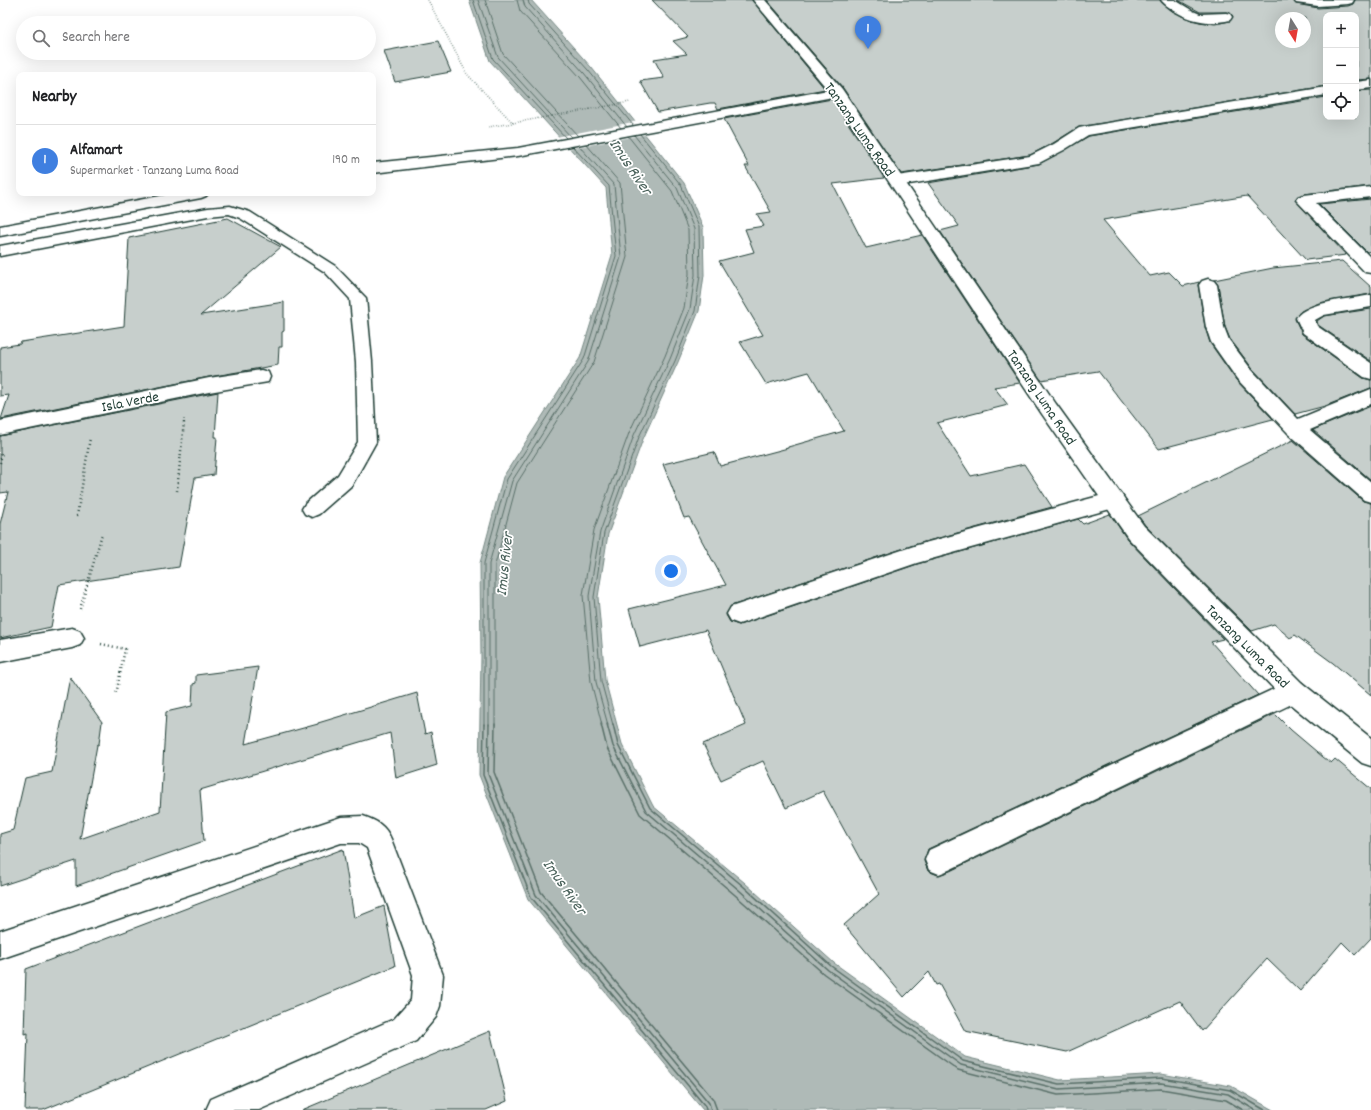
<!DOCTYPE html>
<html lang="en">
<head>
<meta charset="utf-8">
<style>
	:root { --surface:#fff; --page:#f2f2f2; --text:#202124; --muted:#757577; --line:#e0e0e0; --accent:#0b8043 }
	body { margin:0; font-family:Dekko,sans-serif; background:var(--page); color:var(--text) }
	.controls { position:absolute; right:12px; top:12px; display:grid; overflow:hidden; border-radius:8px; box-shadow:0 4px 16px #0002 }
	.controls button { width:36px; height:36px; display:grid; place-items:center; padding:0; border:0; border-bottom:1px solid var(--line); background:var(--surface); color:var(--text); font:20px sans-serif }
	.compass { position:absolute; left:1275px; top:12px; width:36px; height:36px; border-radius:50%; background:var(--surface); box-shadow:0 4px 16px #0002; rotate:169deg }
	.you { position:absolute; left:671px; top:571px; width:14px; height:14px; margin:-10px; border:3px solid #fff; border-radius:50%; background:#1a73e8; box-shadow:0 0 0 6px #1a73e833 }
	.badge { display:grid; place-items:center; width:26px; height:26px; border-radius:50%; background:var(--accent); color:#fff; font-size:13px; font-weight:700 }
	.pin { position:absolute; translate:-50% -33px; filter:drop-shadow(0 1px 2px #0008) }
	.pin::after { content:''; position:absolute; top:21px; width:14px; height:12px; background:inherit; clip-path:polygon(0 0,100% 0,50% 100%) }
	.list { margin:0; padding:0; list-style:none }
	h2 { display:flex; justify-content:space-between; align-items:center; height:52px; margin:0; padding:0 16px; font-size:17px }
	h2 small { font-size:13px; font-weight:400; color:var(--muted) }
	.list li { display:grid; grid-template-columns:26px 1fr auto; gap:12px; align-items:center; box-sizing:border-box; height:72px; padding:0 16px; border-top:1px solid var(--line) }
	.list b { display:block; font-size:15px; white-space:nowrap }
	.list p { margin:0; font-size:13px; white-space:nowrap; color:var(--muted) }
	.list em { font-size:13px; font-style:normal; color:var(--muted) }
	.icon { flex:none; width:22px; height:22px; fill:none; stroke:currentColor; stroke-width:2; stroke-linecap:round; stroke-linejoin:round }
	.map { position:relative; flex:none; width:1371px; height:1110px; overflow:hidden }
	.search { position:absolute; background:var(--surface); box-shadow:0 4px 16px #0002; left:16px; top:16px; width:360px; height:44px; display:flex; align-items:center; gap:10px; box-sizing:border-box; padding:0 14px; border-radius:22px; color:var(--muted); font-size:15px }
	.panel { position:absolute; background:var(--surface); box-shadow:0 4px 16px #0002; left:16px; top:72px; width:360px; height:124px; border-radius:8px }
	.map>svg:first-child { display:block }
	.water { fill:#afbab7; stroke:#758883 }
	.pier { fill:#fff }
	.lines { fill:none; stroke-linecap:round; stroke-linejoin:round }
	.shore-far1 { stroke:#596f68; stroke-width:1 }
	.shore { stroke:#596f68; stroke-width:1.5 }
	.building { fill:#c7cfcc; stroke:#1f3d34; fill-rule:evenodd }
	.service-casing { stroke:#1f3d34; stroke-width:3 }
	.minor-casing { stroke:#1f3d34; stroke-width:3 }
	.tertiary-casing { stroke:#1f3d34; stroke-width:3 }
	.path-far2 { stroke:#1f3d34; stroke-width:1.5; stroke-dasharray:0.5 2; stroke-linecap:butt }
	.path-far1 { stroke:#1f3d34; stroke-width:2; stroke-dasharray:1 2.5; stroke-linecap:butt }
	.path { stroke:#1f3d34; stroke-width:2.5; stroke-dasharray:1 3; stroke-linecap:butt }
	.service { fill:#fff; fill-rule:evenodd }
	.minor { fill:#fff; fill-rule:evenodd }
	.tertiary { fill:#fff; fill-rule:evenodd }
	.labels { text-anchor:middle; stroke-width:3.5; stroke-linejoin:round; paint-order:stroke }
	.street-label { font-size:15px; fill:#1f3d34; stroke:#fff }
	.water-label { font-size:16px; font-style:italic; fill:#4a625b; stroke:#fff }
</style>
</head>
<body>
<div class="map">
<svg width="1371" height="1110" viewBox="0 0 1371 1110">
	<rect width="100%" height="100%" fill="#fff"/>
	<filter id="ink" filterUnits="userSpaceOnUse"><feTurbulence type="fractalNoise" baseFrequency=".025" numOctaves="2"/><feDisplacementMap in="SourceGraphic" scale="8" xChannelSelector="R" yChannelSelector="G"/><feConvolveMatrix kernelMatrix="1 2 1 2 8 2 1 2 1" color-interpolation-filters="sRGB"/></filter>
	<g filter="url(#ink)">
		<path class="water" d="M469 0H531L591 67 684 183 703 227 704 275 699 311 678 362 643 439 608 534 598 597 605 680 622 744 653 806 745 883 834 963 965 1057 1060 1080 1161 1074 1231 1086 1273 1110H703L528 899 479 775 481 657 480 563 503 477 580 358 612 255 606 188 490 61Z"/>
		<path class="pier" d="M638 121 648 134 568 149 556 137Z"/>
		<g class="lines">
			<g class="shore-far1">
				<path d="M473 0 493 59 566 138"/>
				<path d="M478 0 498 57 571 137"/>
				<path d="M485 0 503 54 578 136"/>
				<path d="M517 0 520 11 580 77 621 128"/>
				<path d="M523 0 525 7 584 73 627 127"/>
				<path d="M528 0 529 4 588 70 633 125"/>
				<path d="M484 725V563L507 479 584 359 616 256 609 186 573 147"/>
				<path d="M489 725V564L512 481 588 362 621 257 614 185 579 146"/>
				<path d="M495 725V565L517 483 594 362 627 257 620 183 586 144"/>
				<path d="M602 725 591 682 583 595 594 530 629 433 665 356 684 308 689 274 688 230 672 191 628 136"/>
				<path d="M608 725 596 682 589 596 600 532 634 435 670 359 690 309 695 275 694 229 677 188 634 135"/>
				<path d="M613 725 601 681 594 597 604 533 639 437 675 361 695 311 700 275 699 227 681 185 640 134"/>
			</g>
			<g class="shore">
				<path d="M484 724 483 775 531 897 705 1106 706 1110"/>
				<path d="M489 724 488 774 536 895 709 1103 711 1110"/>
				<path d="M495 724 494 772 541 892 713 1099 717 1110"/>
				<path d="M601 724 607 748 640 814 735 895 824 974 958 1070 1058 1095 1161 1089 1226 1100 1243 1110"/>
				<path d="M607 724 613 746 646 811 739 890 828 970 961 1065 1059 1089 1161 1083 1228 1094 1255 1110"/>
				<path d="M613 724 618 745 650 808 743 886 831 966 963 1061 1059 1084 1162 1078 1230 1090 1265 1110"/>
			</g>
		</g>
		<g class="building">
			<path d="M652 0H752L825 89 718 109 715 103H710L658 112 640 81 664 78 654 59 687 54 673 41 688 37Z"/>
			<path d="M767 0H1160L1172 11 1186 18 1200 22 1215 24 1230 21 1233 16 1230 13 1226 12H1200L1178 0H1293L1296 4 1318 8 1348 6 1353 4 1355 0H1371V79L1356 80V15H1326V86L1079 127 1053 143 1030 155 901 174 843 88ZM1281 18H1305V42H1281Z"/>
			<path d="M438 41 451 72 395 82 384 51Z"/>
			<path d="M1371 90V186L1304 194 1298 196 1295 200 1346 255 1306 260 1247 196 1103 220 1150 276 1169 272 1183 286 1199 282 1198 285 1205 327 1210 343 1236 380 1273 419 1159 449 1098 371 1041 380 940 231 959 226 928 183 1039 164 1089 136 1326 97V117H1356V91Z"/>
			<path d="M832 99 884 178 833 184 866 248 922 235 1020 383 994 387 1008 405 937 423 971 476 1024 464 1052 507 917 544 731 606 726 615 730 622 739 625 917 564 1078 519 1083 524 1110 514 1127 539 1223 639 1211 642 1258 695 928 849 924 861 928 871 938 875 950 871 1275 714 1291 730 1323 757 1331 763 1335 759 1371 789V938L1355 955 1342 942 1300 991 1267 959 1202 1031 1180 1001 1067 1052 965 1031 939 984 936 985 929 972 904 997 844 925 879 894 823 791 786 808 763 761 721 780 703 744 746 725 706 630 640 647 629 609 726 585 689 517 684 518 663 464 714 452 720 466 788 448V447L844 431 809 372 766 384 740 342 763 335 719 261 754 252 745 229 764 226 757 214 771 212 745 166H749L724 119Z"/>
			<path d="M1371 199V251L1367 252 1319 204Z"/>
			<path d="M228 218 281 247 201 315 284 302V331L282 332V347H279L278 365 209 377 1 419 9 395 0 396V347L20 344 21 342 124 326 129 238Z"/>
			<path d="M1342 261 1371 287V294L1319 303 1301 311 1295 319 1302 334 1363 378 1371 380V388L1325 406 1295 414 1252 368 1230 339 1225 327 1218 285 1214 280 1273 268Z"/>
			<path d="M1371 309V361L1318 325 1317 321 1324 316Z"/>
			<path d="M218 392 215 437H217L214 475 195 478 179 567 59 585 51 627 0 638V524L8 492 0 493V436Z"/>
			<path d="M1371 406V480L1313 430Z"/>
			<path d="M1293 440 1363 501 1371 503V695L1333 663 1295 635 1290 638 1274 624 1252 631 1145 525 1138 516Z"/>
			<path d="M258 667 245 744 318 724V723L417 693 425 734 431 732 437 765 396 778 390 733 200 790 204 841 76 886V861L0 886V834L13 830 25 778 52 772 70 677 102 722 99 744 97 745 80 839 160 811 166 712 192 706 193 684 196 683V675Z"/>
			<path d="M343 849 354 918 384 906 395 966 43 1110H25L28 1033 24 1034 26 969Z"/>
			<path d="M490 1031 507 1101 486 1110H302Z"/>
		</g>
		<g class="lines">
			<defs>
				<path id="service" d="M230 206 250 212 335 266 366 298 372 362 376 442 352 485 319 514 312 517 305 514 302 509 305 504 338 475 358 442 356 362 350 299 325 272 240 218 229 214 208 216 0 256V246L208 208Z"/>
				<g id="minor">
					<path d="M1161 0H1175L1193 11 1200 14 1226 13 1230 14 1232 17 1230 20C1210 25 1190 21 1173 10 1169 7 1164 4 1161 0Z"/>
					<path d="M1294 0H1354L1352 3 1348 4 1318 6 1296 3Z"/>
					<path d="M1371 80V88L1356 90V82Z"/>
					<path d="M1326 87V95L1088 135 1064 150 1039 163 897 186 892 184 889 181 892 178 897 176 1030 156 1054 144 1079 128 1084 127Z"/>
					<path d="M1371 187V197L1316 203 1371 258V273L1365 272 1296 200 1298 197 1304 195Z"/>
					<path d="M1208 279 1214 281 1217 285 1224 327 1229 340 1251 369 1298 419 1371 389V404L1310 430 1371 482V502L1364 500 1288 433 1237 379 1211 342 1206 327 1199 285 1202 281Z"/>
					<path d="M1371 295V307L1324 315 1315 320 1317 326 1371 363V379L1364 377 1303 333 1296 318C1307 301 1352 299 1371 295Z"/>
					<path d="M261 370 268 372 270 377 268 382 209 392 0 435V421L209 378Z"/>
					<path d="M1114 492 1121 494 1125 500 1121 506 917 563 739 624 731 621 727 614 731 607 917 545Z"/>
					<path d="M72 628 80 631 84 638 80 645 72 648 0 662V640Z"/>
					<path d="M1293 680 1302 683 1305 691 1302 699 949 870 939 874 929 870 925 860 929 850Z"/>
					<path d="M363 816C377 821 385 825 391 839L443 975 440 1006 436 1017 416 1041 259 1110H206L211 1099 394 1019 411 1000 413 975 367 848 359 843H341L0 959V931L341 817Z"/>
				</g>
				<g id="tertiary">
					<path d="M753 0H765L842 89 1056 404 1144 526 1302 683 1371 738V766L1362 763 1284 699 1128 538 1042 414 833 97 518 156 373 173V163L518 148 828 90Z"/>
					<path d="M176 193H209L206 196 201 198 0 236V226Z"/>
				</g>
			</defs>
			<use href="#service" class="service-casing"/>
			<use href="#minor" class="minor-casing"/>
			<use href="#tertiary" class="tertiary-casing"/>
			<g class="path-far2">
				<path d="M428 0 467 74 513 123 488 127 490 130"/>
				<path d="M513 123 630 102"/>
			</g>
			<path class="path-far1" d="M184 423V419"/>
			<g class="path">
				<path d="M0 463 2 453"/>
				<path d="M177 491 184 422"/>
				<path d="M77 516 90 438"/>
				<path d="M80 609 102 534"/>
				<path d="M101 644 125 649 116 695"/>
			</g>
			<use href="#service" class="service"/>
			<use href="#minor" class="minor"/>
			<use href="#tertiary" class="tertiary"/>
		</g>
	</g>
	<g class="labels">
		<g class="street-label">
			<text transform="translate(860 129) rotate(55)" y="5">Tanzang Luma Road</text>
			<text transform="translate(1042 397) rotate(56)" y="5">Tanzang Luma Road</text>
			<text transform="translate(130 401) rotate(-11)" y="5">Isla Verde</text>
			<text transform="translate(1248 646) rotate(45)" y="5">Tanzang Luma Road</text>
		</g>
		<g class="water-label">
			<text transform="translate(632 166) rotate(56)" y="6">Imus River</text>
			<text transform="translate(503 564) rotate(-84)" y="6">Imus River</text>
			<text transform="translate(566 886) rotate(55)" y="6">Imus River</text>
		</g>
	</g>
</svg>
<div class="controls">
<button>+</button>
<button>−</button>
<button><svg class="icon" aria-label="locate" viewBox="0 0 24 24"><circle cx="12" cy="12" r="6"/><path d="M12 2v4M12 18v4M2 12h4M18 12h4"/></svg></button>
</div>
<svg class="compass" viewBox="-18 -18 36 36"><path d="M0-13l5 13h-10z" fill="#e53935"/><path d="M0 13l5-13h-10z" fill="#757577"/></svg>
<div class="you"></div>
<div class="pin badge" style="left:868px;top:49px;background:#3f7fe0">1</div>
<div class="search"><svg class="icon" aria-label="search" viewBox="0 0 24 24"><circle cx="10" cy="10" r="6"/><path d="M15 15l6 6"/></svg>Search here</div>
<section class="panel">
<h2>Nearby<small></small></h2>
<ul class="list">
<li><span class="badge" style="background:#3f7fe0">1</span><div><b>Alfamart</b><p>Supermarket · Tanzang Luma Road</p></div><em>190 m</em></li>
</ul>
</section>
</div>
</body>
</html>
